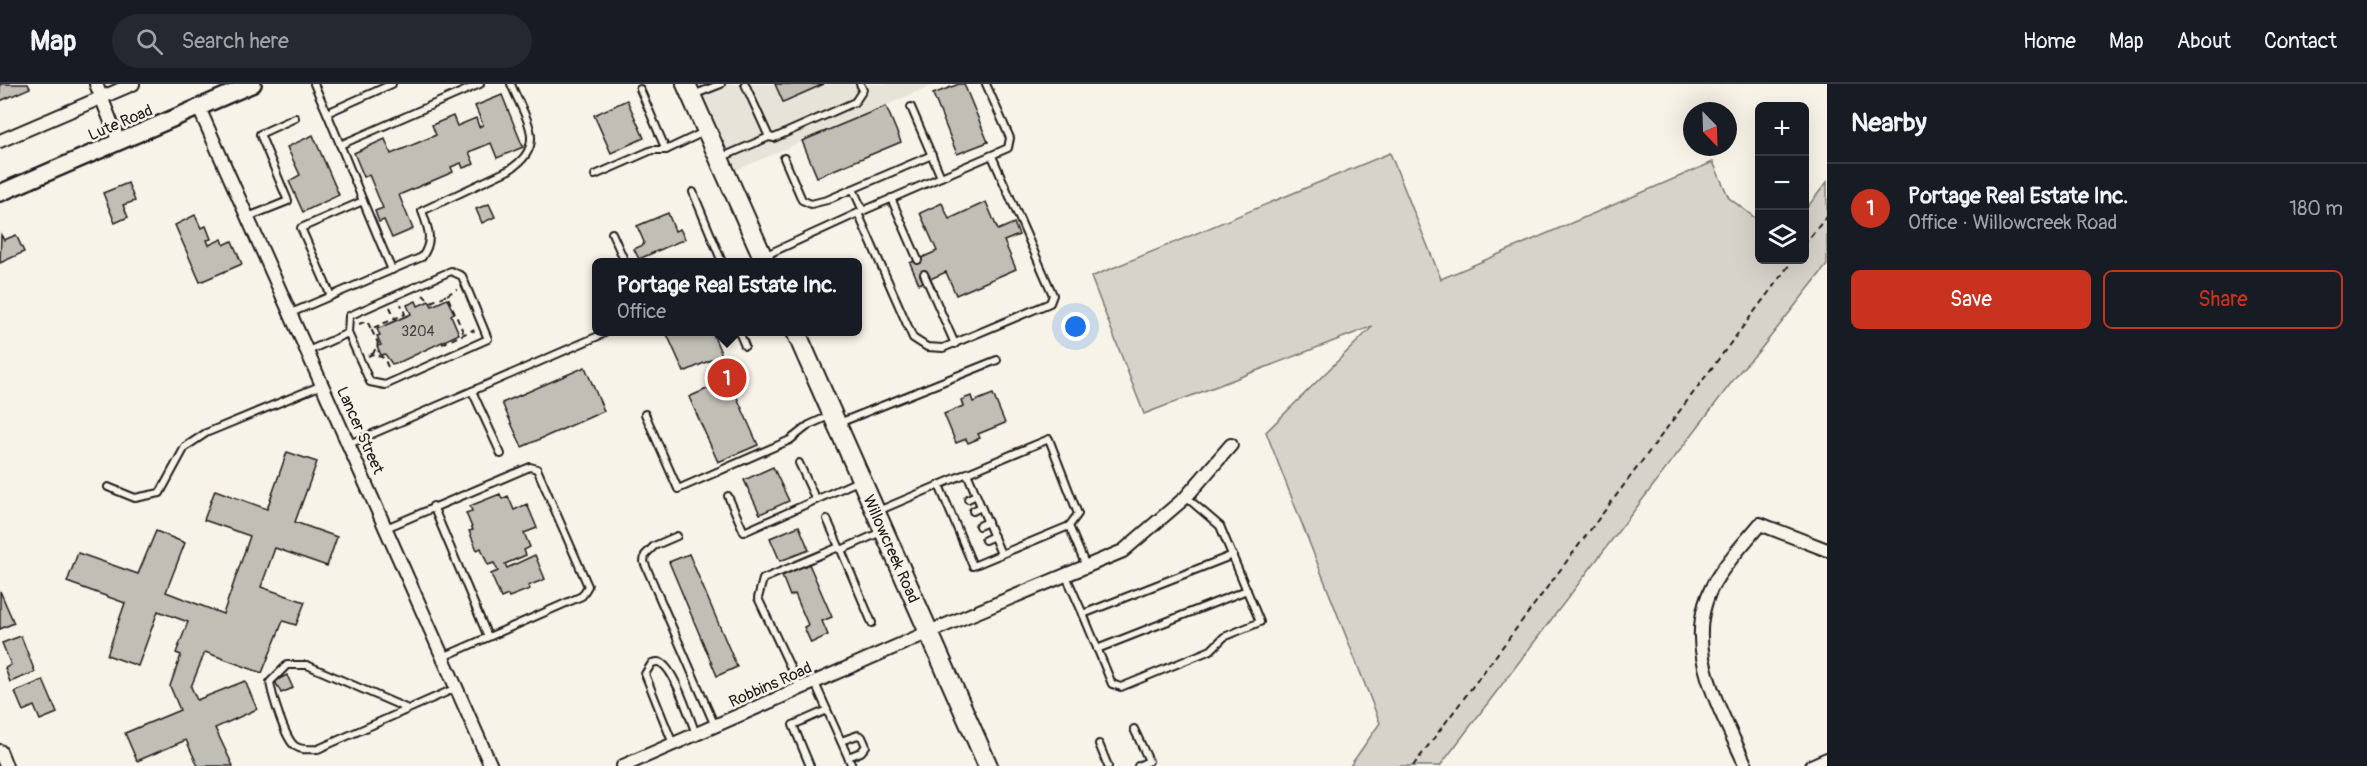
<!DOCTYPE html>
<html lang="en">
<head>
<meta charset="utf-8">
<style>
	:root { --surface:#171b24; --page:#242831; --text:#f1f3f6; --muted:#9ea1a6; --line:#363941; --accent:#c8321e }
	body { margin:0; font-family:Pangolin,sans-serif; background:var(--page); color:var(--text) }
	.controls { position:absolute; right:18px; top:18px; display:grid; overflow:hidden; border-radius:9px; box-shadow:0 6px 24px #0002 }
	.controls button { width:54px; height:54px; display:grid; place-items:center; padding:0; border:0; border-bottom:2px solid var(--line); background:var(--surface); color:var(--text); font:30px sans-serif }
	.compass { position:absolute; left:1683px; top:18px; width:54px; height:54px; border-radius:50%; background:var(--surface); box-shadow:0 6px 24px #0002; rotate:157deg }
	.you { position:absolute; left:1076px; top:243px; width:21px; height:21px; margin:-15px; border:4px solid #fff; border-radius:50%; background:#1a73e8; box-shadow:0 0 0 9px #1a73e833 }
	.badge { display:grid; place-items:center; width:39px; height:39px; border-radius:50%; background:var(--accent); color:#fff; font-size:20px; font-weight:700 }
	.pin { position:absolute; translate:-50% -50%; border:3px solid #fff; box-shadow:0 2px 6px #0006 }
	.popup { position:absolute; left:592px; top:174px; width:270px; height:78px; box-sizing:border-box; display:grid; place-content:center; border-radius:9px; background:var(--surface); filter:drop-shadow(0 2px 4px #0005); font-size:20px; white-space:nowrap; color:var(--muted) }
	.popup b { font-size:22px; color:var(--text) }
	.popup::after { content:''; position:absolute; left:50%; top:100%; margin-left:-12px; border:12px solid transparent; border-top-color:var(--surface) }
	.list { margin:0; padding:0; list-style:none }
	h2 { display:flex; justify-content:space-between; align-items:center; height:78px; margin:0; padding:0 24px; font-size:26px }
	h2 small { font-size:20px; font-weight:400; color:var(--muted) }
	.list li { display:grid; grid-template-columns:39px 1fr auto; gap:18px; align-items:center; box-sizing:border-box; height:90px; padding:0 24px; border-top:2px solid var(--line) }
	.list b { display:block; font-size:22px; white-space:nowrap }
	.list p { margin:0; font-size:20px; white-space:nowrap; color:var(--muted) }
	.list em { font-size:20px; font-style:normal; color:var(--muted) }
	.actions { display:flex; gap:12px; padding:18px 24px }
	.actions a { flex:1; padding:14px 0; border:2px solid var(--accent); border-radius:9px; text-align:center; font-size:21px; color:var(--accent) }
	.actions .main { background:var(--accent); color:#fff }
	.icon { flex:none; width:33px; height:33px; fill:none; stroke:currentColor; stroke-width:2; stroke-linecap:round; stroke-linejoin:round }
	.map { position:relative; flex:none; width:1827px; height:682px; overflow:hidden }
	header { display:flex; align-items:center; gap:36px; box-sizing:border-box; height:84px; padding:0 30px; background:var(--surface); border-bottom:2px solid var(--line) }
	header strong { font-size:28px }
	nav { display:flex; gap:33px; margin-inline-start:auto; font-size:21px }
	.search { width:420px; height:54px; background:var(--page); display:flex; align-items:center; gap:15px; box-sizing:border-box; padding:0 21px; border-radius:33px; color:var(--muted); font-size:22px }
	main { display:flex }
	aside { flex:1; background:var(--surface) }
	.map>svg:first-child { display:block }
	.built { fill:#e6e3d9 }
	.green { fill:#d7d3cb; stroke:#7a7874; stroke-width:1.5 }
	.building { fill:#c0beb5; stroke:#1c1c1c; stroke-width:1.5 }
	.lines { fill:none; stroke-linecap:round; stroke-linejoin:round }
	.service-casing { stroke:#1c1c1c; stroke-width:10 }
	.minor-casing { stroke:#1c1c1c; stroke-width:16 }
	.tertiary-casing { stroke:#1c1c1c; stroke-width:20 }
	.secondary-casing { stroke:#1c1c1c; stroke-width:22 }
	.path { stroke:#1c1c1c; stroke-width:2; stroke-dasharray:6 4.5; stroke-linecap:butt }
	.service { stroke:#f7f3e8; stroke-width:6 }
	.minor { stroke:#f7f3e8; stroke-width:12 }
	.tertiary { stroke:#f7f3e8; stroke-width:15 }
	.secondary { stroke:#f7f3e8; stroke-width:18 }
	.labels { text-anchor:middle; stroke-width:5; stroke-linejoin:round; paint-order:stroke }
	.number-label { font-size:14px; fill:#454442 }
	.street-label { font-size:16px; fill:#1c1c1c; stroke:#f7f3e8 }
</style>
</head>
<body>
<header>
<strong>Map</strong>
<div class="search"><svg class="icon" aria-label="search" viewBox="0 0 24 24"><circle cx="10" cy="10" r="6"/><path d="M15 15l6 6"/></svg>Search here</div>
<nav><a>Home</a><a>Map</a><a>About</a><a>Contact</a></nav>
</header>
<main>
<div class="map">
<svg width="1827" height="682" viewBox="0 0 1827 682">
	<rect width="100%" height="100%" fill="#f7f3e8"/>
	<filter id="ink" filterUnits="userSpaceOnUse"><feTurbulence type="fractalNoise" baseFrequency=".0167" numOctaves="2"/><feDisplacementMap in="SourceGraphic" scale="12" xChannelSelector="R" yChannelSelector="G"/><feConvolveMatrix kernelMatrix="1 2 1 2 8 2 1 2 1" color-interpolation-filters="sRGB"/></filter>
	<g filter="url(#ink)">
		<path class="built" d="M692 0H935L732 88Z"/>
		<path class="green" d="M1390 69 1441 195 1713 78 1729 114 1759 137 1760 176H1804L1805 126 1827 98V181L1760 266 1741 286 1440 682H1350L1380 639 1266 348 1373 242 1144 330 1091 193Z"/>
		<g class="building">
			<path d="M0 0H28L30 4 0 17Z"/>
			<path d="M775 0H824L783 18Z"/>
			<path d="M959 0H964L988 58 957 70 933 10Z"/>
			<path d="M502 11 523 63 497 74 491 59 469 68 474 80 463 84 461 79 451 83 453 88 399 111 413 145 392 154 384 136 379 138 375 127 383 124 369 91 364 93 354 69 385 55 391 70 436 51 432 41 453 32 457 42 476 34 479 43 483 41 475 22Z"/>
			<path d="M627 16 644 54 611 69 594 31Z"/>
			<path d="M886 22 901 58 817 93 802 57Z"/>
			<path d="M313 51 339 111 303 128 289 97 300 91 287 63Z"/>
			<path d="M128 99 135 117 123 121 128 133 115 139 103 109Z"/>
			<path d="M986 118 998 146 1014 139 1019 151 1004 157 1016 185 956 211 946 188 919 200 910 179 937 167 920 129 942 119 949 135Z"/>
			<path d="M489 120 495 133 482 139 476 125Z"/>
			<path d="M668 129 675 147 680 145 685 155 639 175 634 165 643 161 644 158 637 142Z"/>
			<path d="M195 131 201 144 206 142 211 155 207 156 209 161 222 155 224 161 232 157 242 180 200 198 175 141Z"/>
			<path d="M1 151 4 156 16 151 24 168 0 179Z"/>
			<path d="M447 215 454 229 451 231 459 250 400 278 392 280 385 270 381 271 377 262 381 261 377 252 380 251 377 245 411 230 407 221 416 217 418 222 429 217 432 222Z"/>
			<path d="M666 248H712L722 271 684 288Z"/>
			<path d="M585 283 604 327 522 363 502 319Z"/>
			<path d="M729 295 758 361 718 378 689 313Z"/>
			<path d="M993 310 1005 339 978 350 980 354 968 359 966 355 956 359 944 330 963 322 961 316 971 312 973 318Z"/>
			<path d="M287 368 317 378 295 438 337 453 327 482 275 464 261 503 305 518 296 541 283 537 262 589 205 568 191 603 197 616 245 597 257 625 215 644 233 682H198L186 656 137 677 125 649 180 626 170 602 181 571 176 569 188 538 158 527 138 582 107 571 125 519 67 498 78 469 138 490 156 447 185 459 166 508 223 530 250 452 204 436 215 406 267 425Z"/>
			<path d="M773 383 789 417 760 430 744 396Z"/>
			<path d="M500 410 502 415 508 412 514 426 527 420 537 444 524 449 530 463 524 466 526 471 505 480 507 484 535 471 545 495 528 502 530 505 509 513 508 511 501 514 491 490 498 487 494 479 488 481 481 464 477 466 469 447 473 446 466 429 472 427 470 422Z"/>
			<path d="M799 442 809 466 780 477 770 454Z"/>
			<path d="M689 470 737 583 717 592 669 478Z"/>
			<path d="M809 480 832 533 822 537 828 551 811 559 804 543 808 541 795 510 790 512 782 492Z"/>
			<path d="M0 507 14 539 0 545Z"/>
			<path d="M21 552 35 588 10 598 5 584 11 581 2 559Z"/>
			<path d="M287 591 293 604 281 609 275 597Z"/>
			<path d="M43 596 57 629 40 636 34 622 23 627 15 608Z"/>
		</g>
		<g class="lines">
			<defs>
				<g id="service">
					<path d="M314 0 327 29"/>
					<path d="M392 0 327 29C349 81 369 134 392 186"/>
					<path d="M640 5 666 66"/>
					<path d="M693 11 721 0"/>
					<path d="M911 23 941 93"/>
					<path d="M769 53 774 54 855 18 863 6 860 0"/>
					<path d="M340 61 480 0"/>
					<path d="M720 74 769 53 745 0"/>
					<path d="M784 74 802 116 811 120 827 116 932 71"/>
					<path d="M595 91 652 66H666L704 48"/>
					<path d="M853 105 863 127"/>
					<path d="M693 108 722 178"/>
					<path d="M891 114 918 176"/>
					<path d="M858 129 913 254 927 263 943 264 1050 219 1053 211 992 72"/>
					<path d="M248 133 288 117 260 50 295 34"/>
					<path d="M612 149 625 178"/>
					<path d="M751 178 858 129 1008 64 1010 54 986 0"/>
					<path d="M924 190 955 260"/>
					<path d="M331 212 301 144 363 117"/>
					<path d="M291 229 422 173C434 156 428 144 422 127L509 86C549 61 525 35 511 0"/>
					<path d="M739 248 745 262"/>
					<path d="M308 267 348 249 370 298 385 301 488 255 462 192 451 187 349 232 348 249"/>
					<path d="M472 307 603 250"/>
					<path d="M645 330 678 405 790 356 809 341 829 332"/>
					<path d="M839 339 997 276"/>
					<path d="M349 360 472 307 501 370"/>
					<path d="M799 379 816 416"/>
					<path d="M967 389 1001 470"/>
					<path d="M939 401 1049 355 1078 430 1069 442"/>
					<path d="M108 403 135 414 160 409 185 363 206 349 322 301"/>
					<path d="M728 412 744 448 858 397"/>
					<path d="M1186 413 1220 442 1260 538 1224 553 1211 566 1121 603 1112 600 1083 530 1233 471"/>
					<path d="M968 415 976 411"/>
					<path d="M433 422 488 553"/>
					<path d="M878 427 939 401 973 482 1069 442 1086 482"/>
					<path d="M973 427 981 423"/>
					<path d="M827 435 840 465"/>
					<path d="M979 442 988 438"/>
					<path d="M386 444 530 383 537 385 588 502 582 512 443 573"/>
					<path d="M677 452 654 462 645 471 644 478 715 642"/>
					<path d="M985 456 994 452"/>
					<path d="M1066 492 1083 530"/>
					<path d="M872 539 841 466 881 448"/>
					<path d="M1097 565 1247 506"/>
					<path d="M815 599 852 682"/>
					<path d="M800 604 758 514 763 495 839 463"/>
					<path d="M408 625 307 581H287L270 598C272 611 285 655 295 662 302 667 310 665 318 665L456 604"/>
					<path d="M1134 645 1149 677 1138 682"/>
					<path d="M841 657 858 651 862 653 866 662 861 668 848 673"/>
					<path d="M673 660 645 590 652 579C656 578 658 577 661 579 675 586 690 635 696 650"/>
					<path d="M1099 660 1108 682"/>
					<path d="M810 682 793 641 827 626"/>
				</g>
				<g id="minor">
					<path d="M96 0 119 58"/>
					<path d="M199 24 491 682"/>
					<path d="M0 57 133 0"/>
					<path d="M0 667 6 682"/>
					<path d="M623 682 929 548 1123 467 1186 413 1231 361"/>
					<path d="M1746 682C1719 621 1676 555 1719 491 1731 473 1746 457 1760 440L1827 466"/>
					<path d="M1811 682 1827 675"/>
				</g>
				<path id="tertiary" d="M0 109 253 0"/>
				<g id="secondary">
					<path d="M686 0 765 178"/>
					<path id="s1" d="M796 248 988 682"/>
				</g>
			</defs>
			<use href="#service" class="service-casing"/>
			<use href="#minor" class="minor-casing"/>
			<use href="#tertiary" class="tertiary-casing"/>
			<use href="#secondary" class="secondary-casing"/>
			<g class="path">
				<path d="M1804 161 1827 132"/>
				<path d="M423 211 431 218 447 211 464 250"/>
				<path d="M447 211 457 205"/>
				<path d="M390 223 395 234"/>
				<path d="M359 240 367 237 371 245"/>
				<path d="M442 260 473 246 474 248"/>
				<path d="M368 272 379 267"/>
				<path d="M388 283 384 274 373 270 378 259 371 245 405 230 401 220"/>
				<path d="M1413 682 1793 176"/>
			</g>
			<use href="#service" class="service"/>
			<use href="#minor" class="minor"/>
			<use href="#tertiary" class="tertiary"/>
			<use href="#secondary" class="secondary"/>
		</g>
	</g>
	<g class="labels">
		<g class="number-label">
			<text x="418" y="252">3204</text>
		</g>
		<g class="street-label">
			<text transform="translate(120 38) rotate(-23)" y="6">Lute Road</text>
			<text transform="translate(361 346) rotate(66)" y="6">Lancer Street</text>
			<text dy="6" stroke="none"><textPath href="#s1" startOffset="237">Willowcreek Road</textPath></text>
			<text transform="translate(770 600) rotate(-24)" y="6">Robbins Road</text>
		</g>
	</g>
</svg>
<div class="controls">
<button>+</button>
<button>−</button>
<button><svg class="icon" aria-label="layers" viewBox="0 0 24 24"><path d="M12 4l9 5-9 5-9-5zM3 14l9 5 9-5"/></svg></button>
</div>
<svg class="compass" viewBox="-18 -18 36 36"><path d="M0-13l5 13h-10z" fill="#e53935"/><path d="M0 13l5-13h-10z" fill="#9ea1a6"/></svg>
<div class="you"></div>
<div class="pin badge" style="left:727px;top:294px">1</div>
<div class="popup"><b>Portage Real Estate Inc.</b>Office</div>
</div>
<aside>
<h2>Nearby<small></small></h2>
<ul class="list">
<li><span class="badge">1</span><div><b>Portage Real Estate Inc.</b><p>Office · Willowcreek Road</p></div><em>180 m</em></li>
</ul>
<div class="actions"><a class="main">Save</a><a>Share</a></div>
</aside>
</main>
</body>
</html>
